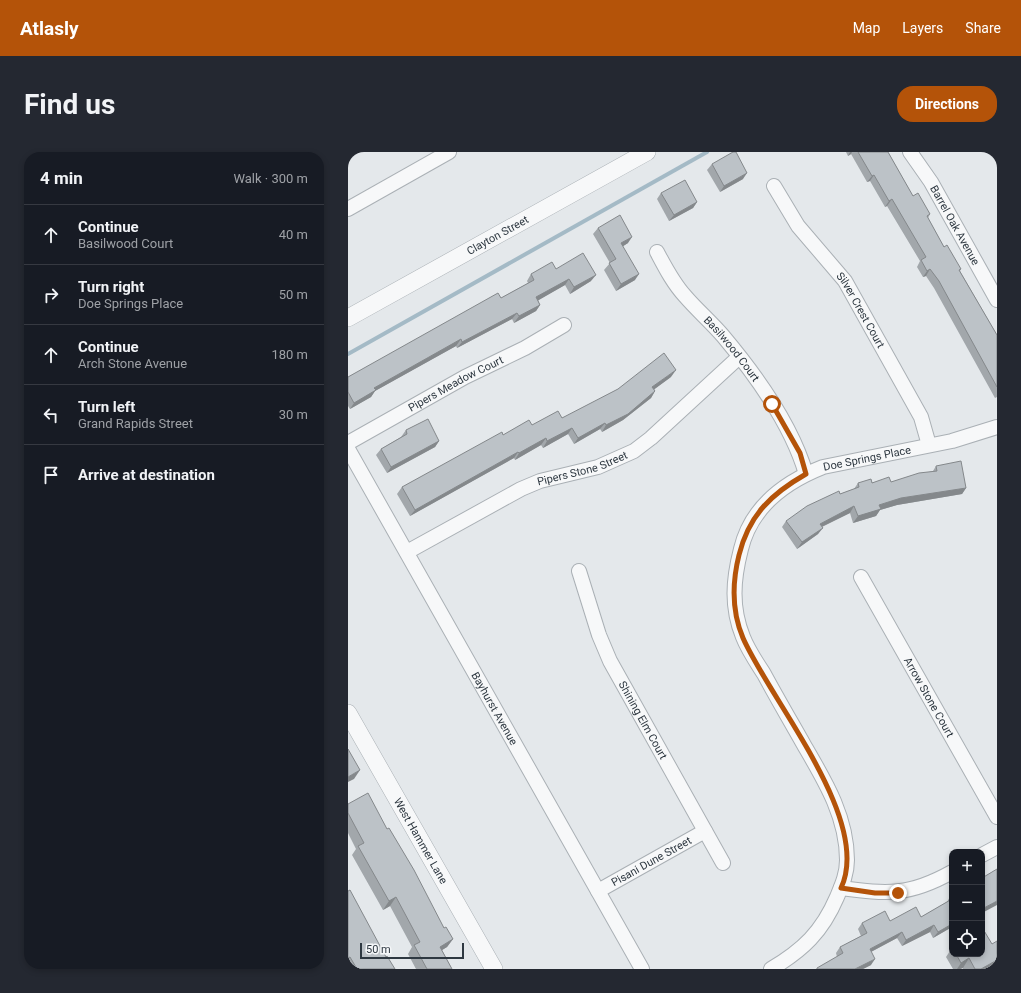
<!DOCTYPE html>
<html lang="en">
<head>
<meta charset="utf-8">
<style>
	:root { --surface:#171b24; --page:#242831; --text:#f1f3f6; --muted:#9ea1a6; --line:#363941; --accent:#b45309 }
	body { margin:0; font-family:Roboto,sans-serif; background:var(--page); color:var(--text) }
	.controls { position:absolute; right:12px; bottom:12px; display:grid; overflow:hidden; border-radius:8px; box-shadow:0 2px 6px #0003 }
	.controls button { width:36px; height:36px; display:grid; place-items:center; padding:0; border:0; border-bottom:1px solid var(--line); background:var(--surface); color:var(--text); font:20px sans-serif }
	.scale { position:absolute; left:12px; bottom:10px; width:104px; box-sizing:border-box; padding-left:4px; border:2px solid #2e3841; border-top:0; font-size:11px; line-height:14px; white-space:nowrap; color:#2e3841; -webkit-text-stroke:3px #f4f6f8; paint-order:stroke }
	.stop { position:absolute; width:12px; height:12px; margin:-9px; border:3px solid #b45309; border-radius:50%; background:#fff }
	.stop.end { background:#b45309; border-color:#fff; box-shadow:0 1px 4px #0008 }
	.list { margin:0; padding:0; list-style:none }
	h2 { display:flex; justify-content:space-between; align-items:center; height:52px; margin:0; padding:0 16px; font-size:17px }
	h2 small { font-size:13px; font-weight:400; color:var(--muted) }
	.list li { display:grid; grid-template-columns:26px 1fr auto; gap:12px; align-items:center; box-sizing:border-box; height:60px; padding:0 16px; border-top:1px solid var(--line) }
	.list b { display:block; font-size:15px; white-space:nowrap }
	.list p { margin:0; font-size:13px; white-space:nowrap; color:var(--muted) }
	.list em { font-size:13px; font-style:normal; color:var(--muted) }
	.icon { flex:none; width:22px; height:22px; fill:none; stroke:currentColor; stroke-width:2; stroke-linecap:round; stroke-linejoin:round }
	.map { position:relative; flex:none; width:649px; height:817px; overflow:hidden; border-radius:16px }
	header { display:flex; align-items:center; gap:24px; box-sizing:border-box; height:56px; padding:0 20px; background:var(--accent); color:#fff }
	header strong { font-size:19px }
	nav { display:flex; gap:22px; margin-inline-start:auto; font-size:14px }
	.intro { display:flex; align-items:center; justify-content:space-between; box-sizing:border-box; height:96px; padding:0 24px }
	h1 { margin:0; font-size:28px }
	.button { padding:10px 18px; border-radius:16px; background:var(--accent); color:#fff; font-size:14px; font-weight:700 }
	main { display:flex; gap:24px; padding:0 24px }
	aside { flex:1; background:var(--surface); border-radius:16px; box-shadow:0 2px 6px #0003 }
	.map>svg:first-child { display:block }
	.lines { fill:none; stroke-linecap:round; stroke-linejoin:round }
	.stream { stroke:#a4bac6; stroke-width:4 }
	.minor-casing { stroke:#aab0b5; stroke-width:16 }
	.tertiary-casing { stroke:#aab0b5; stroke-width:18 }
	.minor { stroke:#f7f8f9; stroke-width:14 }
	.tertiary { stroke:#f7f8f9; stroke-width:17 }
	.wall { fill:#a2a7ab }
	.shaded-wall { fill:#84888b }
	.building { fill:#bcc2c7; stroke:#84888b }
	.route { stroke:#b45309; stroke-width:5 }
	.labels { text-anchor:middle; stroke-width:3; stroke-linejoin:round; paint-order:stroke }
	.street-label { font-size:11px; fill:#2e3841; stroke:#f4f6f8 }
</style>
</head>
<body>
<header>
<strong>Atlasly</strong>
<nav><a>Map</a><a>Layers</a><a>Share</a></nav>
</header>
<div class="intro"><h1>Find us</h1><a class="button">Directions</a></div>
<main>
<aside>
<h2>4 min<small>Walk · 300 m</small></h2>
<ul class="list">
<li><svg class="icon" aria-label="ahead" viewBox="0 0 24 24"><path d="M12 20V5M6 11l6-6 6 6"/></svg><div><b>Continue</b><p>Basilwood Court</p></div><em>40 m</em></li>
<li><svg class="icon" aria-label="right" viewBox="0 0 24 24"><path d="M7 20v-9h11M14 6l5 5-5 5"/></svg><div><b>Turn right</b><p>Doe Springs Place</p></div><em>50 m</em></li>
<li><svg class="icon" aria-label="ahead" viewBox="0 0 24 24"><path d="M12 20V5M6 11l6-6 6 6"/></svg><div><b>Continue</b><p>Arch Stone Avenue</p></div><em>180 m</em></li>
<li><svg class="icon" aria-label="left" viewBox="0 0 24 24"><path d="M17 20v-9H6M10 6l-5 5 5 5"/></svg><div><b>Turn left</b><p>Grand Rapids Street</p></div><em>30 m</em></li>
<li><svg class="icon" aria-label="arrive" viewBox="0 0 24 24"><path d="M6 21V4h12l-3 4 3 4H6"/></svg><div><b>Arrive at destination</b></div></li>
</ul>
</aside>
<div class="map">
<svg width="649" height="817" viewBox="0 0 649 817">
	<rect width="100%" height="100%" fill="#e4e8eb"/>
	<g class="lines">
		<path class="stream" d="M0 202 359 0"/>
		<defs>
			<g id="minor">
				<path id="s1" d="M562 0 583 30 649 148"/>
				<path id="s2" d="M426 34 450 74 497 129 573 265 581 293"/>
				<path d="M0 57 101 0"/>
				<path id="s3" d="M309 100C317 115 325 131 337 144 349 158 363 170 375 184 407 222 444 274 458 322"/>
				<path id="s4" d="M0 291 117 225 177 196 216 173"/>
				<path id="s5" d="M0 297 294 817"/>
				<path id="s6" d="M59 400 173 337 192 329 250 315 286 299 303 286 391 205"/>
				<path id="s7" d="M231 419 251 483 262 509 375 711"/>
				<path id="s8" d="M513 425 649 665"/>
				<path d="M634 703 649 695"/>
				<path d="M493 736C540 742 561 744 604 720"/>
				<path id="s9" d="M250 739 357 679"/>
				<path id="s10" d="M423 817C455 798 474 780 489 745 494 733 499 722 499 708 499 665 477 629 456 593 443 570 429 546 416 522 409 511 400 498 395 485 383 455 385 428 393 397 403 355 437 330 475 315L604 289 649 275"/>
			</g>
			<g id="tertiary">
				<path id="s11" d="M0 166 299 0"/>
				<path id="s12" d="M0 561 146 817"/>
			</g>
		</defs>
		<use href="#minor" class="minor-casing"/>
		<use href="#tertiary" class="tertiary-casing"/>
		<use href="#minor" class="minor"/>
		<use href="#tertiary" class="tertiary"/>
	</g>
	<g class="wall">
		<path d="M498 0H540L565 44 582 62 580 66 596 95 613 117 612 119 649 183V245L647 246 586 136 578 124 575 125 569 115 572 109 539 54 537 55 522 29 519 30 503 2 500 4Z"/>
		<path d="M364 12 395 27 372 40 359 18Z"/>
		<path d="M313 41 349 50 345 56 321 69 309 47Z"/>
		<path d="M250 76 280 91 275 94 287 128 268 139 256 118 262 111 245 82Z"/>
		<path d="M208 117 243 129 222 142 217 133 190 148 192 153 188 159 166 171 164 167 109 196 108 194 27 239 23 245 2 257 0 254V225L153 146 180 131 179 129 183 122Z"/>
		<path d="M323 225 306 237 307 239 303 246 275 268 254 280 252 277 226 292 220 282 195 296 193 293 167 308 166 306 62 364 49 342 54 335 155 283 184 273 214 266Z"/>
		<path d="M58 278 91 289 87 295 39 321 28 303 33 297 53 285Z"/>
		<path d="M588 314 618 336 614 342 549 353 532 358 528 364 505 371 502 361 474 375 470 382 449 397 434 375 438 369 492 342 506 337 510 331 543 330 585 319Z"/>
		<path d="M0 652 39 677 96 776 105 787 99 795 94 798 104 817H68L60 802 64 795 42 754 35 758 4 703 8 697 0 681Z"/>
		<path d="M0 739 38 805 47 817H0Z"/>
		<path d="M603 743H604V775L585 786 582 780 554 794 549 786 523 800V813L515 817H468L489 805 488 801 492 795 513 784 510 777 514 771 542 769 573 765 599 750Z"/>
		<path d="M604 796V802H634L643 817H615V816L612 817H605L598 805Z"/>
	</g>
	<g class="shaded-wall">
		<path d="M502 0H504L503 2 500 4Z"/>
		<path d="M399 21 395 27 372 40 376 34Z"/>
		<path d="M526 23 522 29 519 30 524 24Z"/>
		<path d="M544 47 539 54 537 55 541 49Z"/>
		<path d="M349 50 345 56 321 69 326 63Z"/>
		<path d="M284 85 280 91 269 98 273 91Z"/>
		<path d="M582 117 578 124 575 125 579 119Z"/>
		<path d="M291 122 287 128 268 139 273 132Z"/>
		<path d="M248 123 243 129 222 142 226 135Z"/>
		<path d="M221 127 217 133 184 152 188 145Z"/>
		<path d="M192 153 188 159 166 171 171 164Z"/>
		<path d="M169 161 164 167 109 196 114 190Z"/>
		<path d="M113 187 108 194 27 239 23 245 2 257 6 251 26 236Z"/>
		<path d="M328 218 323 225 300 242 304 235Z"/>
		<path d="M307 239 303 246 275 268 254 280 258 273Z"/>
		<path d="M257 271 252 277 226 292 230 286Z"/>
		<path d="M224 276 220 282 195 296 199 289Z"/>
		<path d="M198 286 193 293 167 308 171 301Z"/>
		<path d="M91 289 87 295 39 321 43 315Z"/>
		<path d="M170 300 166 306 62 364 67 358Z"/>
		<path d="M618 336 614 342 549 353 532 358 528 364 505 371 510 364 531 353 553 346Z"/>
		<path d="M506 354 502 361 467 378 472 372Z"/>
		<path d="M475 376 470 382 449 397 454 390Z"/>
		<path d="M12 618 6 627 0 630V625Z"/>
		<path d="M48 745 42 754 35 758 41 749Z"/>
		<path d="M649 749V753L634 761V757Z"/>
		<path d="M604 772V775L585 786 590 780Z"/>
		<path d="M586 773 582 780 554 794 558 788Z"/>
		<path d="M554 780 549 786 517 803 522 797Z"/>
		<path d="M105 787 99 795 86 803 92 795Z"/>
		<path d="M621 806 615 816 612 817H609L613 811Z"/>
		<path d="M527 807 523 813 515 817H507Z"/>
		<path d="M649 808V813L643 817H633Z"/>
	</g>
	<g class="building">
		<path d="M385 0H388L399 21 376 34 364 12Z"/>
		<path d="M510 0H540L565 44 570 41 582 62 579 64 596 95 599 93 613 117 611 118 649 183V235L591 129 582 117 579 119 573 108 578 105 544 47 541 49 526 23 524 24Z"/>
		<path d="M337 28 349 50 326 63 313 41Z"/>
		<path d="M272 63 284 85 273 91 291 122 273 132 261 111 268 107 250 76Z"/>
		<path d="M235 101 248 123 226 135 221 127 188 145 192 153 171 164 169 161 114 190 113 187 26 236 28 238 6 251 0 240V225L150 141 153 146 186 128 183 122 204 110 208 117Z"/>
		<path d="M316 201 328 218 304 235 307 239 280 262 258 273 257 271 230 286 224 276 199 289 198 286 171 301 170 300 67 358 54 335 154 280 155 283 181 268 184 273 210 259 214 266 270 237Z"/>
		<path d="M80 267 91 289 43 315 33 297 59 282 58 278Z"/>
		<path d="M613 309 618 336 553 346 531 353 533 357 510 364 506 354 472 372 475 376 454 390 438 369 459 354 491 339 492 342 511 335 510 331 523 327 524 331 541 325 543 330 571 321 589 319 588 314Z"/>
		<path d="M0 597 12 618 0 625Z"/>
		<path d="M20 641 39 677 41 676 66 718 96 776 98 775 105 787 92 795 104 817H79L66 793 72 790 48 745 41 749 10 694 16 691 0 661V652Z"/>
		<path d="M649 717V749L634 757V726Z"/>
		<path d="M2 738 38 805 39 804 47 817H9L2 805 0 806V739Z"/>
		<path d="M604 747V772L590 780 586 773 558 788 554 780 522 797 527 807 507 817H469V816L495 801 492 795 519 781 514 771 537 759 542 769 568 755 573 765Z"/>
		<path d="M635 777 644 792 649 789V808L633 817H627L621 806 613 811 608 802H634V778Z"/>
	</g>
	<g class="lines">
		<path class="route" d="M424 252 452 301 458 322C423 342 401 363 391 403 384 431 384 460 395 486 422 548 525 668 493 736L527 741H550"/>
	</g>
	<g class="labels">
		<g class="street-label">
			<text dy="4" stroke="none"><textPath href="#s1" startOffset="86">Barrel Oak Avenue</textPath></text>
			<text dy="4" stroke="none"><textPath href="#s11" startOffset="171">Clayton Street</textPath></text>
			<text dy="4" stroke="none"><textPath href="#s2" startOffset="152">Silver Crest Court</textPath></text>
			<text dy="4" stroke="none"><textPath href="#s3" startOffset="123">Basilwood Court</textPath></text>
			<text dy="4" stroke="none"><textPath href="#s4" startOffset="123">Pipers Meadow Court</textPath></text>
			<text dy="4" stroke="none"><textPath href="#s10" startOffset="642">Doe Springs Place</textPath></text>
			<text dy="4" stroke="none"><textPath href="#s6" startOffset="195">Pipers Stone Street</textPath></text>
			<text dy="4" stroke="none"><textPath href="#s8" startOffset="138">Arrow Stone Court</textPath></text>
			<text dy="4" stroke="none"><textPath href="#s5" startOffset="298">Bayhurst Avenue</textPath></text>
			<text dy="4" stroke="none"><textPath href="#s7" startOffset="163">Shining Elm Court</textPath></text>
			<text dy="4" stroke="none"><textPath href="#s12" startOffset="147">West Hammer Lane</textPath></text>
			<text dy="4" stroke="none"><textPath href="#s9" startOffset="61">Pisani Dune Street</textPath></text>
		</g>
	</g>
</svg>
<div class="controls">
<button>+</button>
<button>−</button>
<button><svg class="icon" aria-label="locate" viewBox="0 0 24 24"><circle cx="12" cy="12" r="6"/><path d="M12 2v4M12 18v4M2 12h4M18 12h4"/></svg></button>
</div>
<div class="scale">50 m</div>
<div class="stop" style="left:424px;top:252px"></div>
<div class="stop end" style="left:550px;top:741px"></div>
</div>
</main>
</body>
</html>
